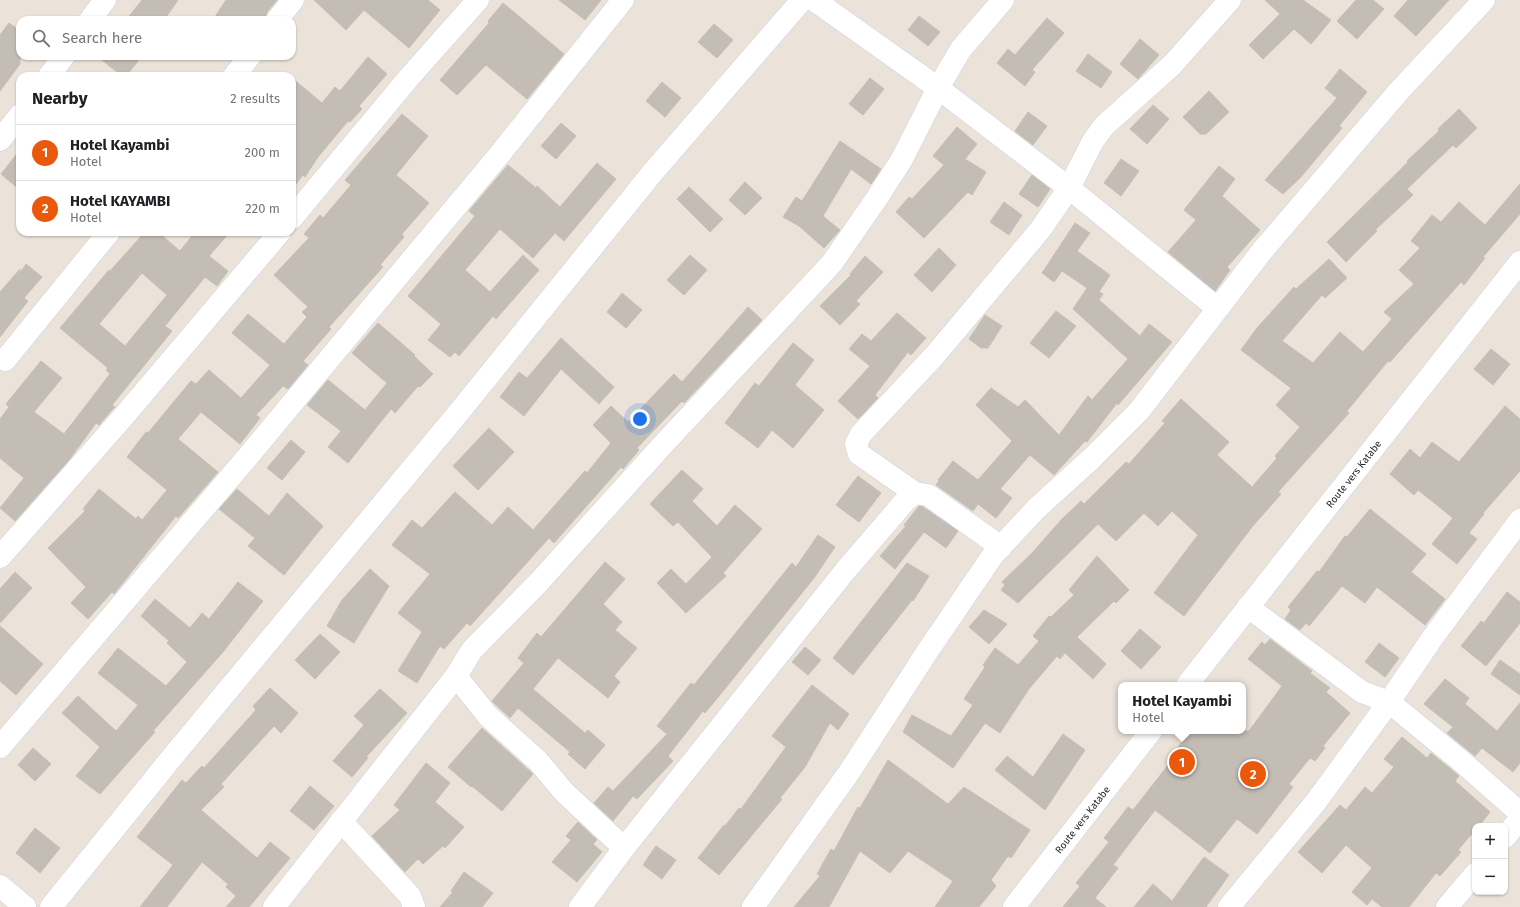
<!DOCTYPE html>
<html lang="en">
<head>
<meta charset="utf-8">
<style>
	:root { --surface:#fff; --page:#f6f6f6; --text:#202124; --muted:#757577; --line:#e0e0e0; --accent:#ea580c }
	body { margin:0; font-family:"Fira Sans",sans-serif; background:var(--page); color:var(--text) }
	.controls { position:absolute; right:12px; bottom:12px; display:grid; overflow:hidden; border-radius:8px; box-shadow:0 1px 3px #0004 }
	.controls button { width:36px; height:36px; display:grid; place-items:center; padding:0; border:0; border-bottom:1px solid var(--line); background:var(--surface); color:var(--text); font:20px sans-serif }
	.you { position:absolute; left:640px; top:419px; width:14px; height:14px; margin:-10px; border:3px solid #fff; border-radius:50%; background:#1a73e8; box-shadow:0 0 0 6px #1a73e833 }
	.badge { display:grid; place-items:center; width:26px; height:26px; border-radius:50%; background:var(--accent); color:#fff; font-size:13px; font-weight:700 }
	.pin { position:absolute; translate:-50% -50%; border:2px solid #fff; box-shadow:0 1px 4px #0006 }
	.popup { position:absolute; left:1118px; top:682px; width:128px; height:52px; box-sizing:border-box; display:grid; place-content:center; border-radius:8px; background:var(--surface); filter:drop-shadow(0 1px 3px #0005); font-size:13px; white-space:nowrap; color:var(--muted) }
	.popup b { font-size:15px; color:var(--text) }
	.popup::after { content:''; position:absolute; left:50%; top:100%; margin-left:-8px; border:8px solid transparent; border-top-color:var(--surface) }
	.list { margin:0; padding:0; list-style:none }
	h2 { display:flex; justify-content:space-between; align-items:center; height:52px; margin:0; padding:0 16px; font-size:17px }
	h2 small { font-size:13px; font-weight:400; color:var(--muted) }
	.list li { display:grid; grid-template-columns:26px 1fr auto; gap:12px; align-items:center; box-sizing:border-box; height:56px; padding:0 16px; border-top:1px solid var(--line) }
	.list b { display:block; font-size:15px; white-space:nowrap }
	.list p { margin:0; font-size:13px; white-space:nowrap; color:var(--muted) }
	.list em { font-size:13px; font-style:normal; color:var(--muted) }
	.icon { flex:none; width:22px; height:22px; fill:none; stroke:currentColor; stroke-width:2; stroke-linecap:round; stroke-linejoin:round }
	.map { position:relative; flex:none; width:1520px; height:907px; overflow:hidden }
	.search { position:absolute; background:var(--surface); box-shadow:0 1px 3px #0004; left:16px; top:16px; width:280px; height:44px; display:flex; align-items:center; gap:10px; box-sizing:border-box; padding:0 14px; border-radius:12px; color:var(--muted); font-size:15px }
	.panel { position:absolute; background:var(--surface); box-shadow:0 1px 3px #0004; left:16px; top:72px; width:280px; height:164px; border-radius:12px }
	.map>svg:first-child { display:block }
	.building { fill:#c3bdb6; stroke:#c6bfb3; fill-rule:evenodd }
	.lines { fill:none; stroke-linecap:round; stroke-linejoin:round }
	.street-casing { stroke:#ced2e2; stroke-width:23 }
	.secondary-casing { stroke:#ced2e2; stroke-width:23 }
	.street { stroke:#fff; stroke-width:22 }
	.secondary { stroke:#fff; stroke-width:22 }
	.labels { text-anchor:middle; stroke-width:3.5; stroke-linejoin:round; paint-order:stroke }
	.street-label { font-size:10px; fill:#282828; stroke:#fff }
</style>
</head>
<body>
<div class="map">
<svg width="1520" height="907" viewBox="0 0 1520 907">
	<rect width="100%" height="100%" fill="#ebe3d9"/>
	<g class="building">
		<path d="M142 0H178L164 20H126Z"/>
		<path d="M226 0H277L267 12 264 20H213Z"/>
		<path d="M314 0H428L440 10 409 48 364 10 346 30Z"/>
		<path d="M559 0H601L585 20Z"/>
		<path d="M1265 0H1303L1331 20 1311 44 1294 29 1263 59 1249 45 1280 14Z"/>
		<path d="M1356 0H1373L1384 9 1357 39 1337 21Z"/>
		<path d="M1408 0H1449L1416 36 1394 16Z"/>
		<path d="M503 3 564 54 527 99 486 65 457 95 440 80 489 23 488 21Z"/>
		<path d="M919 16 940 32 928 46 908 30Z"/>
		<path d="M1047 18 1064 33 1032 70 1035 72 1025 86 997 63 1008 49 1015 55Z"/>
		<path d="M9 23 20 31V64L0 91V35Z"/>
		<path d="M714 24 733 40 717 58 698 42Z"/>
		<path d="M1140 39 1159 55 1138 79 1120 64Z"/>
		<path d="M1088 54 1112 72 1101 88 1076 71Z"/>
		<path d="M97 56H142L126 76H122Z"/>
		<path d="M368 57 387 74 359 106 362 109 350 122 348 121 318 157 305 177 303 175 292 189V78L322 103 335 87 340 91Z"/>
		<path d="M1340 69 1367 92 1339 126 1342 128 1300 178 1283 194 1265 180 1337 98 1325 88Z"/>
		<path d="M870 78 884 89 863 115 849 104Z"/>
		<path d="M662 82 681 98 665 117 646 101Z"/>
		<path d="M1209 91 1229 112 1206 134H1200L1183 117Z"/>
		<path d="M1153 105 1169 119 1147 144 1130 129Z"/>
		<path d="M1459 109 1477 128 1456 148 1453 145 1407 189 1413 195 1375 230 1377 231 1346 262 1327 242 1408 162 1407 161 1439 131 1438 129Z"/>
		<path d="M1028 112 1047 126 1033 145 1015 131Z"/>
		<path d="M402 114 428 136 396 175 429 203 402 234 404 237 380 265 383 267 329 327 331 329 303 361 308 365 288 389 283 386 256 415 260 418 240 444 201 412 178 439 218 472 178 518 176 516 114 594 112 592 88 619 71 603 86 587 48 548 85 511 83 509 99 489 136 519 138 516 142 520 167 490 127 457 146 432 148 433 191 381 196 384 209 370 241 398 270 365 232 333 248 314 284 344 307 317 302 312 308 307 274 275 309 238 304 234 320 215 323 218 351 185 345 180Z"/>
		<path d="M561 123 576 136 556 159 541 146Z"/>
		<path d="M957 127 977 144 965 159 986 172 972 195 968 192 924 238 896 212 909 197 912 199 944 165 933 156Z"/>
		<path d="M840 141 881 169 871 184 851 169 823 216 840 230 824 248 799 226 783 217 796 197 802 201Z"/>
		<path d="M20 150V190L1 174Z"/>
		<path d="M1121 159 1139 171 1121 196 1104 183Z"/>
		<path d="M597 163 616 179 564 241 555 233 533 258 500 229 465 270 490 292 523 255 539 270 496 319 493 316 459 356 455 352 450 357 428 340 441 324 408 296 475 216 469 211 508 165 536 188 537 186 560 207Z"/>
		<path d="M1219 166 1235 179 1222 196 1260 230 1227 267 1230 270 1215 291 1168 252 1196 220 1184 210Z"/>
		<path d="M1032 175 1050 189 1038 207 1019 194Z"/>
		<path d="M745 182 762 198 745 215 729 200Z"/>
		<path d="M1520 184V214L1483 257 1485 258 1464 285 1461 282 1390 362 1388 361 1347 411 1349 413 1278 492 1281 494 1252 527 1184 616 1154 593 1198 535 1172 511 1158 526 1144 513 1116 541 1098 524 1018 603 1001 590 1005 585 1002 582 1032 553 1062 519 1081 501 1084 504 1126 462 1129 464 1165 423 1162 421 1181 399 1229 442 1217 455 1252 487 1277 458 1275 456 1300 427 1276 405 1291 388 1241 350 1257 328 1294 287 1296 289 1329 259 1347 278 1325 298 1322 295 1282 341 1313 363 1340 332 1363 352 1392 319 1384 312 1414 284 1399 270 1420 248 1411 241 1432 215 1441 222 1459 202 1485 225Z"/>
		<path d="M689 187 723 219 710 232 677 199Z"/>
		<path d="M1004 202 1022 215 1009 235 990 222Z"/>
		<path d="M1075 223 1090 233 1077 251 1110 275 1099 292 1103 294 1099 300 1140 336 1149 324 1172 342 1118 405 1117 403 1087 442 1085 441 1054 475 1030 455 1000 489 1012 498 996 518 978 504 973 511 936 485 939 481 938 480 953 461 978 480 1012 441 976 405 991 388 1018 407 1025 400 1059 435 1088 396 1092 400 1128 359 1073 309 1087 288 1062 271 1054 282 1042 273Z"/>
		<path d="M145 232H158L180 251 195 232H230L209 256 228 271 217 286 205 277 165 326 172 331 112 405 115 407 111 411 99 425 96 423 69 460 15 521 0 508 24 478 0 458V419L9 407 6 404 41 361 62 378 34 412 64 434 110 374 106 370 108 368 60 328 109 270 110 271ZM142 273 167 295 125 346 99 324Z"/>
		<path d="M939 248 956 265 932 292 914 275Z"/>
		<path d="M690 255 707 270 684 295 667 280Z"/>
		<path d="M865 256 883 272 856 301 860 304 840 325 820 306 851 275 850 274Z"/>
		<path d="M26 264 42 277 24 298 28 301 0 337V292L20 269V273Z"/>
		<path d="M622 293 642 310 626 328 607 312Z"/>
		<path d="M748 307 762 320 684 403 682 401 637 448 639 450 623 469 621 467 554 543 549 538 470 626 467 623 444 649 440 646 417 683 398 671 422 632 398 613 430 574 392 545 412 520 422 528 455 492 492 525 508 507 533 530 585 471 587 473 611 443 593 425 611 406 628 422 674 374 682 382Z"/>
		<path d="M1056 311 1076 326 1049 358 1030 343Z"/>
		<path d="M897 313 926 338 911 355 908 352 875 395 878 398 858 419 838 401 870 366 849 349 862 334 871 341Z"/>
		<path d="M985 315 1002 326 988 348H981L969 339Z"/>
		<path d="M378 323 415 355 414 356 433 374 420 387 418 386 395 413 391 409 348 463 328 447 341 431 307 405 328 380 365 410 387 383 352 353Z"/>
		<path d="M561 338 614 387 599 404 561 369 524 416 500 397 519 372 527 378Z"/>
		<path d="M793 343 814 360 795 385 824 410 793 448 772 430 758 448 725 423 755 383 759 386Z"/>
		<path d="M1491 349 1510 364 1493 385 1474 369Z"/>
		<path d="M1505 406 1520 419V471L1483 513 1484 514 1469 533 1477 539 1457 564 1432 544 1453 518 1418 490 1414 495 1390 474 1410 449 1420 458 1432 442 1459 462Z"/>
		<path d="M489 428 514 452 478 490 453 466Z"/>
		<path d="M291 440 305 452 282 480 267 468Z"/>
		<path d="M682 470 703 489 692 501 717 526 735 505 762 529 723 573 726 576 686 613 657 583 671 569 686 584 712 557 678 522 673 526 650 504Z"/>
		<path d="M858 476 881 493 859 522 836 505Z"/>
		<path d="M237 489 269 516 287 493 323 526 284 575 248 546 255 538 219 509Z"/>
		<path d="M919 506 923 507 958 531 946 548 924 532 895 569 880 556 906 526 904 525Z"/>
		<path d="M1370 509 1426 554 1411 572 1445 599 1425 625 1377 587 1365 603 1342 586 1309 626 1306 623 1300 630 1285 619 1291 610 1288 607 1317 571 1319 572 1345 536 1347 537Z"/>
		<path d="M818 535 835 547 814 578 724 690 705 713 703 711 668 756 673 761 637 799 633 796 613 821 594 803 608 787 613 791 667 734 657 726 691 683 694 685 792 563 796 567Z"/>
		<path d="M1097 556 1129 590 1116 603 1114 601 1077 637 1106 664 1093 679 1065 653 1060 659 1057 656 1029 689 1000 733 985 723 953 768 903 732 912 715 951 736 973 705 964 699 985 667 983 665 995 648 1018 665 1039 641 1033 636 1049 616 1051 617 1074 595 1069 590Z"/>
		<path d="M605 562 625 579 603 604 622 622 615 630 637 648 614 676 620 682 608 698 558 658 533 689 585 733 588 730 605 745 585 769 568 754 570 752 518 708 510 718 492 701 524 663 518 658 537 633 541 637Z"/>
		<path d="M907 563 929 576 913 601 912 600 853 675 833 658Z"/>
		<path d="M370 569 389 586 354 643 327 626 342 600Z"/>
		<path d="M15 572 32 588 0 623V589Z"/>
		<path d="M238 582 263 601 223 652 153 731 155 732 100 794 76 776 100 747 62 713 78 696 116 731 138 705 98 673 118 648 166 686 187 662 167 643 169 641 141 616 155 599 190 628 202 613 209 619Z"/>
		<path d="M1507 592 1520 602V623L1486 666 1461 646 1481 621 1484 623Z"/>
		<path d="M984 610 1007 624 989 644 969 627Z"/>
		<path d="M0 626 43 664 16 695 0 681Z"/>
		<path d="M1140 629 1161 647 1141 669 1121 651Z"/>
		<path d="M320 634 340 652 315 679 295 660Z"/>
		<path d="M1270 639 1312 671 1310 673 1330 688 1326 692 1350 713 1323 746 1325 748 1315 761 1310 758 1289 784 1293 787 1257 834 1237 819 1210 853 1155 810 1113 865 1118 868 1095 898 1106 907H1063L1080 886 1076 883 1109 842 1104 838 1128 807 1133 810 1169 764 1167 762 1190 731H1249L1282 686 1248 659 1262 642 1265 645Z"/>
		<path d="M1379 643 1399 658 1385 677 1365 662Z"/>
		<path d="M805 647 821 660 808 675 792 662Z"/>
		<path d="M1500 660 1520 674V695L1491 674Z"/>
		<path d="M1445 679 1469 698 1465 704 1497 731 1520 703V763L1513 772 1482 748 1475 756 1447 733 1453 727 1424 704Z"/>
		<path d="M812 685 849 714 838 730 830 723 805 767 780 798 782 799 719 875 698 858 724 825 725 826 739 808 741 809 786 747 772 736Z"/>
		<path d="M270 688 298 713 281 733 274 726 221 784 224 787 201 810 257 858 270 842 290 858 249 907H226L236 896 226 887 228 884 202 862 167 907H140L173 865 137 837 182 780 186 783 202 766 204 768 256 710 253 706Z"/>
		<path d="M380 689 407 713 366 757 368 758 352 777 333 761 364 725 354 716Z"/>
		<path d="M482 728 533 774 502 811 472 786 471 787 448 767Z"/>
		<path d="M1063 734 1085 750 1045 810 995 770 1007 756 1033 777Z"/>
		<path d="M1402 737 1427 758 1431 753 1452 770 1459 776 1455 781 1490 812 1479 826H1475V830L1458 850 1461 852 1440 876 1436 873 1409 907H1382L1372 899 1367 905 1352 892 1372 868 1346 845 1322 873 1298 852 1340 805 1346 810 1365 787 1372 793 1394 767 1384 759Z"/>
		<path d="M33 748 51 764 35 781 18 765Z"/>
		<path d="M888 760 948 804 964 787 1030 830 1011 858 1008 856 991 880 996 886 979 907H935L953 881 908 851 890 873 860 851 829 907H794L820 876 817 874 831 849 834 851 858 807 860 808Z"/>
		<path d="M426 763 450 783 435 802 464 827 445 848 443 846 423 864 418 859 405 872 372 836 400 810 394 805Z"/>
		<path d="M310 786 334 806 314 830 290 811Z"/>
		<path d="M578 822 597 840 593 844 602 852 577 882 552 862 571 840 566 836Z"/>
		<path d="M35 828 60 848 40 873 16 853Z"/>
		<path d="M656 846 676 860 662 879 643 865Z"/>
		<path d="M1204 857 1229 875 1206 907H1134L1153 884 1172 901Z"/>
		<path d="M464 872 493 893 482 907H440L453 892 451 891Z"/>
	</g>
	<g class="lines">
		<defs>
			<g id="street">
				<path d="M814 0 938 88 1069 188 1217 308"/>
				<path d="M90 20 105 0"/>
				<path d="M277 20 293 0"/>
				<path d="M49 76 64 56"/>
				<path d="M234 76 250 56"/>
				<path d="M0 140 20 115"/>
				<path d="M292 218 412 74 478 0"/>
				<path d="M5 360 109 232"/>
				<path d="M915 493 859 454 856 444 861 434 935 355 1040 230 1069 188 1093 141 1104 126 1172 65 1230 0"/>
				<path d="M0 557 124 416 280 232"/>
				<path d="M1248 607 1362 692 1389 702 1460 760 1520 813"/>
				<path d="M456 676 488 716 538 761 564 792 624 848"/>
				<path d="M0 747 245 460 404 269 500 154 623 0"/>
				<path d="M341 821 410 896 414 907"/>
				<path d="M1505 837 1520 819"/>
				<path d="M0 886 25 907"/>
				<path d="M51 907 169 761 464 406 653 172 802 0"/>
				<path d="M274 907 456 676 472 650 539 582 659 449 832 263 877 198 902 159 938 88 961 49 1003 0"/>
				<path d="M580 907 624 848 845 571 906 500 915 493 928 495 1001 547"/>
				<path d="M753 907 850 771 927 652 993 555 1036 509 1091 459 1139 411 1262 251 1399 91 1484 0"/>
				<path d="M1229 907 1315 803 1389 702 1433 637 1520 520"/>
				<path d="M1447 907 1475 874"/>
			</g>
			<g id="secondary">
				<path id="s1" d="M1187 685 1520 262"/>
				<path id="s2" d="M1014 907 1151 731"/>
			</g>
		</defs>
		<use href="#street" class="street-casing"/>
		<use href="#secondary" class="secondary-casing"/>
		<use href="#street" class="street"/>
		<use href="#secondary" class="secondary"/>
	</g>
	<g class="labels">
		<g class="street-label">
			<text dy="4" stroke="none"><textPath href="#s1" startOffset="269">Route vers Katabe</textPath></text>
			<text dy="4" stroke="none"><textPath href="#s2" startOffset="111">Route vers Katabe</textPath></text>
		</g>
	</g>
</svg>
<div class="controls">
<button>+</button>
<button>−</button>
</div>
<div class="you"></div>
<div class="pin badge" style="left:1182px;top:762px">1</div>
<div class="popup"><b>Hotel Kayambi</b>Hotel</div>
<div class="pin badge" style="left:1253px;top:774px">2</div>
<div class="search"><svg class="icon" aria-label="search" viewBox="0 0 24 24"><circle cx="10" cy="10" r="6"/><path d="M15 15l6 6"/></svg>Search here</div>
<section class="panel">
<h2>Nearby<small>2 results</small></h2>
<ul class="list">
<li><span class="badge">1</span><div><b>Hotel Kayambi</b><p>Hotel</p></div><em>200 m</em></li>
<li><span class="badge">2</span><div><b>Hotel KAYAMBI</b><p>Hotel</p></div><em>220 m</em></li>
</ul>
</section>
</div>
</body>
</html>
